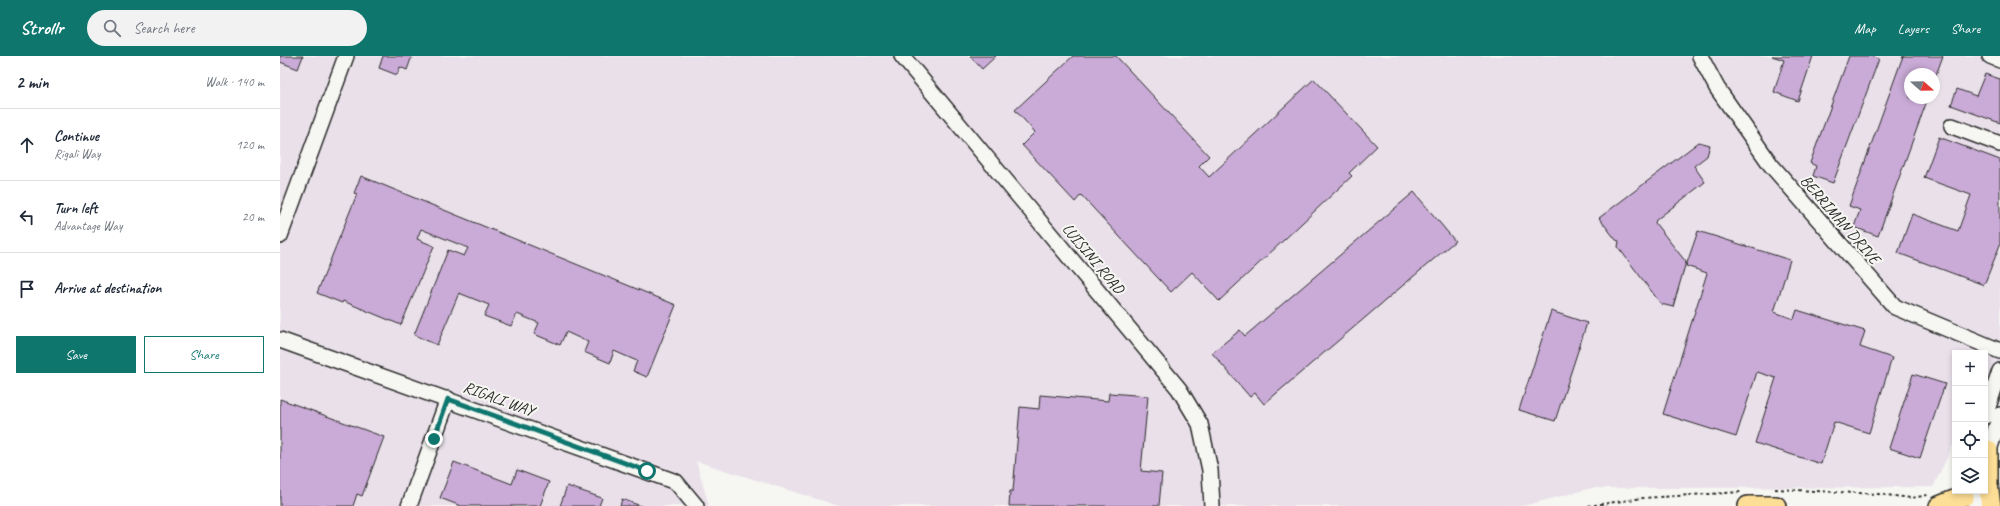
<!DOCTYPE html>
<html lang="en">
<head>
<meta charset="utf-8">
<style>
	:root { --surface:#fff; --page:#f2f2f3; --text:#1f2937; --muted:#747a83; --line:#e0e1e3; --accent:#0f766e }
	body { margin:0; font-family:Caveat,sans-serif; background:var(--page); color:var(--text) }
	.controls { position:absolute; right:12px; bottom:12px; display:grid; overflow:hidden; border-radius:0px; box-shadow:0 2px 6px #0003 }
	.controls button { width:36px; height:36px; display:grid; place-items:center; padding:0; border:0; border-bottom:1px solid var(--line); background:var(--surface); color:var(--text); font:20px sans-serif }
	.compass { position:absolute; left:1624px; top:12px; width:36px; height:36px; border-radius:50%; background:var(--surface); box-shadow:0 2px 6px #0003; rotate:110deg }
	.stop { position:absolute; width:12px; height:12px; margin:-9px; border:3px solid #0f766e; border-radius:50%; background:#fff }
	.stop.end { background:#0f766e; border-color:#fff; box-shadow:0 1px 4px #0008 }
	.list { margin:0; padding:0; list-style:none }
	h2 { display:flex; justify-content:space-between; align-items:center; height:52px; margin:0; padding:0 16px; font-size:17px }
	h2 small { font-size:13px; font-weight:400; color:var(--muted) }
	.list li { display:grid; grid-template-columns:26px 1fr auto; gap:12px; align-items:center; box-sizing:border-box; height:72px; padding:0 16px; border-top:1px solid var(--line) }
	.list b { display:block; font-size:15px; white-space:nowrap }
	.list p { margin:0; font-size:13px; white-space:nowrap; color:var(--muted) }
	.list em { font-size:13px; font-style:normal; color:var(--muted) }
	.actions { display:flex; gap:8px; padding:12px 16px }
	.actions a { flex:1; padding:9px 0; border:1px solid var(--accent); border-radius:0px; text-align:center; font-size:14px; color:var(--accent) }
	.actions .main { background:var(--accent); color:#fff }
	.icon { flex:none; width:22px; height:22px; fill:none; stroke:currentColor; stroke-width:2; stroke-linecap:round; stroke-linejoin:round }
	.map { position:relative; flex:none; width:1720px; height:450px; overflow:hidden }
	header { display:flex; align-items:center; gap:24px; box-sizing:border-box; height:56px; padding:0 20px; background:var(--accent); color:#fff }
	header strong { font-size:19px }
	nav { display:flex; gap:22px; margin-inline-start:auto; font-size:14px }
	.search { width:280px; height:36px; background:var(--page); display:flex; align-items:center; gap:10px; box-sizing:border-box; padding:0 14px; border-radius:22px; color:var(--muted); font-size:15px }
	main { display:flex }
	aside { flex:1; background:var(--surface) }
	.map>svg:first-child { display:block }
	.built { fill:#e9e0ea; fill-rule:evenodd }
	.building { fill:#caabd7; stroke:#2b2b2b }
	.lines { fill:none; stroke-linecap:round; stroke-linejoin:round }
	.minor-casing { stroke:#2b2b2b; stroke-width:18 }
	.major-casing { stroke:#2b2b2b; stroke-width:22 }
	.path { stroke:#2b2b2b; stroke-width:2; stroke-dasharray:3 3; stroke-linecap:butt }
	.minor { stroke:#f6f6f2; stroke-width:15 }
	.major { stroke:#fdde96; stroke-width:19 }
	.route { stroke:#0f766e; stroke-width:5 }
	.labels { text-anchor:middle; stroke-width:4; stroke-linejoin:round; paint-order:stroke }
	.street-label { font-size:16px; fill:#2b2b2b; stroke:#f6f6f2 }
</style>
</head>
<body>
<header>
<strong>Strollr</strong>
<div class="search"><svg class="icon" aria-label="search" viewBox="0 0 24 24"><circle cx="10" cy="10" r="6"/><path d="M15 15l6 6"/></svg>Search here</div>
<nav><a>Map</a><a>Layers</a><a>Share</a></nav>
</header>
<main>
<aside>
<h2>2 min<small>Walk · 140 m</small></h2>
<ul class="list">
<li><svg class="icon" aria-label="ahead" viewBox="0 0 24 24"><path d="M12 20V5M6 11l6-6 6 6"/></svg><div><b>Continue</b><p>Rigali Way</p></div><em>120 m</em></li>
<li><svg class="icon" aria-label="left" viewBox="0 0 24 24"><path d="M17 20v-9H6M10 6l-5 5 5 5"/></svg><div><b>Turn left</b><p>Advantage Way</p></div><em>20 m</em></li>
<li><svg class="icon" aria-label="arrive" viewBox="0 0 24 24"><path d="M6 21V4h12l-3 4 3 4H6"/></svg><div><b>Arrive at destination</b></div></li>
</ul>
<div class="actions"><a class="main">Save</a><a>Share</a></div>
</aside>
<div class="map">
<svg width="1720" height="450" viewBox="0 0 1720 450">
	<rect width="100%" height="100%" fill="#f6f6f2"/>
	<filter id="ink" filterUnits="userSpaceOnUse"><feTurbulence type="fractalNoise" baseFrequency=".025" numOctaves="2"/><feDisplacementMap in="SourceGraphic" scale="8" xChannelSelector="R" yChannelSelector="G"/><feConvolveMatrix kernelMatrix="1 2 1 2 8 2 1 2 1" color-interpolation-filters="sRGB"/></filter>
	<g filter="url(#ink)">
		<path class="built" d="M0 0H1720V370L1705 364V297H1675V385L1653 431 1312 432 1243 450H559L416 405 429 450H0ZM1630 18H1654V42H1630Z"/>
		<g class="building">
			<path d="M0 0H23L18 13 0 6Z"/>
			<path d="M103 0H132L127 14 120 11 117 19 99 12Z"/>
			<path d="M690 0H716L702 13Z"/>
			<path d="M793 0H836L929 100 919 110 929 121 1034 23 1097 90 1069 117 1072 120 939 245 912 216 891 236 801 139 795 146 742 89 755 76 735 54Z"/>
			<path d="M1492 0H1533L1518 45 1494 36 1504 4Z"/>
			<path d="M1569 0H1590L1599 3 1553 127 1533 120 1536 110 1530 107Z"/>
			<path d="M1623 0H1663L1654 24V18H1630V42H1648L1598 180 1574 171 1580 154 1569 150Z"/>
			<path d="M1705 18 1720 23V67L1671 49 1677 33 1696 40Z"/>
			<path d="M1659 81 1720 104V189L1704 229 1618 197 1632 158 1678 175 1691 139 1644 122Z"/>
			<path d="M1419 86 1430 89 1427 100 1414 110 1425 126 1376 164 1375 167 1406 206 1393 251 1381 248 1338 191 1339 185 1336 184 1319 162Z"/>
			<path d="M81 120 396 249 367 321 353 315 357 305 334 295 330 307 304 296 308 286 286 276 280 289 254 278 259 267 237 258 231 270 204 260 209 249 179 237 157 289 134 279 168 194 184 200 188 192 141 173 137 183 154 190 121 269 63 245 62 247 37 237 77 138 74 137Z"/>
			<path d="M1134 136 1175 185 984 348 975 337 970 341 932 297 960 274 965 280Z"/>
			<path d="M1418 175 1510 204 1494 256 1514 263 1517 254 1585 275 1580 291 1612 302 1589 377 1554 366 1541 408 1475 387 1496 322 1477 316 1456 381 1383 358 1427 217 1406 210Z"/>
			<path d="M1271 255 1307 267 1275 365 1239 354Z"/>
			<path d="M1633 318 1665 328 1640 402 1609 392Z"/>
			<path d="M829 337 868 340 861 415 882 417 879 450H729L730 435H733L740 351 759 353 760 339 828 345Z"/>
			<path d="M0 343 104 381 82 440 77 438 73 450H0Z"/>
			<path d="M174 406 232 428 237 414 269 426 260 450H181L160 442Z"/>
			<path d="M287 430 322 442 319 450H280Z"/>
			<path d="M342 443 361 450H340Z"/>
		</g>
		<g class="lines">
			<defs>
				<g id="minor">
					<path d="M622 0 899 333 920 368 930 414 932 450"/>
					<path d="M1420 0 1437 32 1491 109 1615 251 1720 295"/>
					<path d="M1710 0 1720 4"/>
					<path d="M1672 70 1720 88"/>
					<path d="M0 180 66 0"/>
					<path d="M0 284 396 426 416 450"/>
					<path d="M1705 360 1720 315"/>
					<path d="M1706 404 1720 359"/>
					<path d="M129 450 168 343"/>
					<path d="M1695 450 1699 435"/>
				</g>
				<g id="major">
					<path d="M1708 394V428L1711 450"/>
					<path d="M1468 450H1496"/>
					<path d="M1659 450 1684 440"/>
				</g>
			</defs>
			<use href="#minor" class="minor-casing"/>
			<use href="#major" class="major-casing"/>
			<g class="path">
				<path d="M1495 433 1598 438 1631 442 1648 439"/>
				<path d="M1308 450 1363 442 1461 436"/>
			</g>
			<use href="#minor" class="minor"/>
			<use href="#major" class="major"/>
		</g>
	</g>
	<g class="lines" filter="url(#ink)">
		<path class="route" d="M154 383 168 343 367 415"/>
	</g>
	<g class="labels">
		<g class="street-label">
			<text transform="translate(1561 163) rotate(49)" y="6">BERRIMAN DRIVE</text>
			<text transform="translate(814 202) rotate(50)" y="6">LUISINI ROAD</text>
			<text transform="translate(219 342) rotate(20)" y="6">RIGALI WAY</text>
		</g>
	</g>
</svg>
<div class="controls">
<button>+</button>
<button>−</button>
<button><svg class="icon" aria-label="locate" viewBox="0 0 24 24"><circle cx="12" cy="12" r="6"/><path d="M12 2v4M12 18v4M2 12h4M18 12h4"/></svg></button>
<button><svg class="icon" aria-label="layers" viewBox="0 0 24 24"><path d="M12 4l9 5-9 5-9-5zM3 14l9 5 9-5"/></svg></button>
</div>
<svg class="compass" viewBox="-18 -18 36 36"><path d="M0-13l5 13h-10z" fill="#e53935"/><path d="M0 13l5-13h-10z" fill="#747a83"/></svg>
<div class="stop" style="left:367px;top:415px"></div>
<div class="stop end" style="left:154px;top:383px"></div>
</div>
</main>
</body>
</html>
